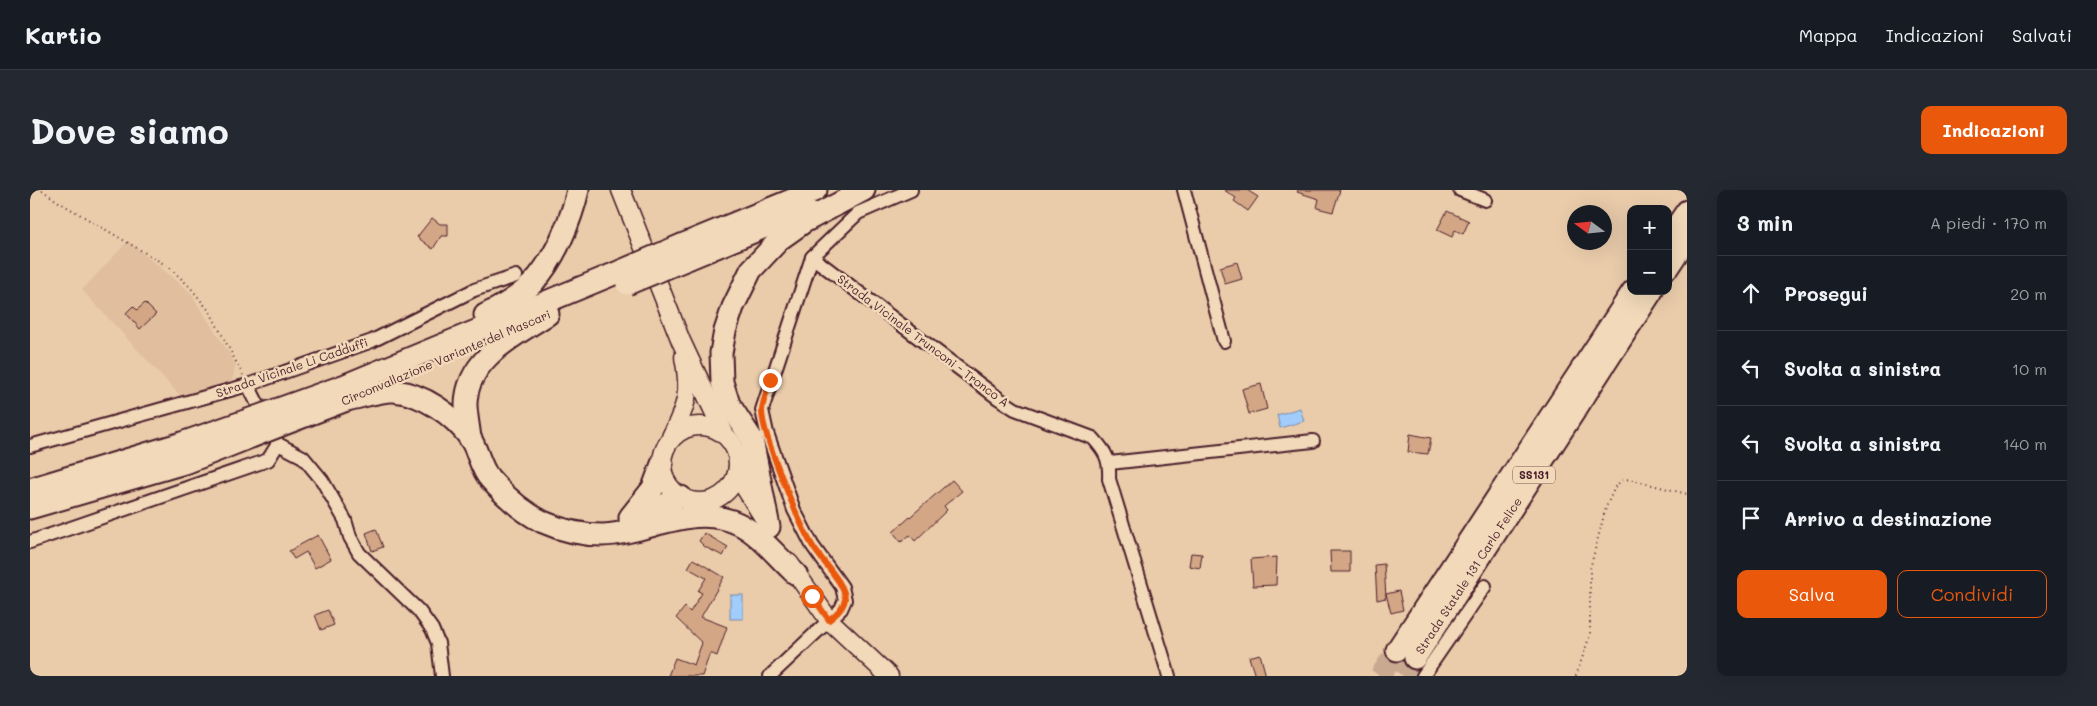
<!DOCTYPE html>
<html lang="it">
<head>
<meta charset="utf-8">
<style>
	:root { --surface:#171b24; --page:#242831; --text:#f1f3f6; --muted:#9ea1a6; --line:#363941; --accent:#ea580c }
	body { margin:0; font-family:Mali,sans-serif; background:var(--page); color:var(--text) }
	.controls { position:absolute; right:15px; top:15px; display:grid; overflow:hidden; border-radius:10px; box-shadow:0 5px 20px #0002 }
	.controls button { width:45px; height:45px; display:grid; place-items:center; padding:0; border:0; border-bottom:1px solid var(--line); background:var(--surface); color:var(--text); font:25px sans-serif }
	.compass { position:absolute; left:1537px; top:15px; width:45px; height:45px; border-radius:50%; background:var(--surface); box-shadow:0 5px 20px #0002; rotate:285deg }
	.stop { position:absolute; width:15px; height:15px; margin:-11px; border:4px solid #ea580c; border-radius:50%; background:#fff }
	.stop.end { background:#ea580c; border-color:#fff; box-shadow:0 1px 5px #0008 }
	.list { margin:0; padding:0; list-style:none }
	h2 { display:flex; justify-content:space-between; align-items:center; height:65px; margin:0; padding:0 20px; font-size:21px }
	h2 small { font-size:16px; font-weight:400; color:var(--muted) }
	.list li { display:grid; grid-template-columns:32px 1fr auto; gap:15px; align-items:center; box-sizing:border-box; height:75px; padding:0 20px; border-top:1px solid var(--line) }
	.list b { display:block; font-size:19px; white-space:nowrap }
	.list em { font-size:16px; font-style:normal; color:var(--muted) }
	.actions { display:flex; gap:10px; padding:15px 20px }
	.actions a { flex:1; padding:11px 0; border:1px solid var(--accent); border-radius:10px; text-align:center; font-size:18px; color:var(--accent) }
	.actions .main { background:var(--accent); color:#fff }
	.icon { flex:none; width:28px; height:28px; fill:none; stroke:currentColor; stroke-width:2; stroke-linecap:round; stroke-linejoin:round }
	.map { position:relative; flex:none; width:1657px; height:486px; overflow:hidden; border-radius:10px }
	header { display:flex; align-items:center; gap:30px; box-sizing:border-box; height:70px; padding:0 25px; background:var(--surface); border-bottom:1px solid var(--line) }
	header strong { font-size:24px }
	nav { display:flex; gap:28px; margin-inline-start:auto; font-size:18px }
	.intro { display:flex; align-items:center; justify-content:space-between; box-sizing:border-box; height:120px; padding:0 30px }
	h1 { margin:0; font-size:35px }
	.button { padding:12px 22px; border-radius:10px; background:var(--accent); color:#fff; font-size:18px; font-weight:700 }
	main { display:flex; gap:30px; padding:0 30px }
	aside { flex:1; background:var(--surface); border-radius:10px; box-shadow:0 5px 20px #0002 }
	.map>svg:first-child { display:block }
	.built { fill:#e0be9e }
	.water { fill:#a0cdfb; stroke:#7e87a8 }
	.building { fill:#d3a686; stroke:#4a1f2b }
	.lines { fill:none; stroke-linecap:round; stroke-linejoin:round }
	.trunk-tunnel { stroke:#caa991; stroke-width:21; stroke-dasharray:21 11; stroke-linecap:butt }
	.minor-casing { stroke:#4a1f2b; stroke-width:16 }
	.secondary-casing { stroke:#4a1f2b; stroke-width:21 }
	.trunk-casing { stroke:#4a1f2b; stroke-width:25 }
	.path { stroke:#4a1f2b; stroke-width:2; stroke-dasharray:1 4; stroke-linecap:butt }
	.minor { stroke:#f1d9b9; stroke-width:12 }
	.secondary { stroke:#f1d9b9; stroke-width:18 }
	.trunk { stroke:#f1d9b9; stroke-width:21 }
	.trunk-bridge-casing { stroke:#4a1f2b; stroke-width:25; stroke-linecap:butt }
	.trunk-bridge { stroke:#f1d9b9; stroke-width:21 }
	.route { stroke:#ea580c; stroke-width:6 }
	.labels { text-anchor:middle; stroke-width:5; stroke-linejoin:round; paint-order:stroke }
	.shield { fill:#f1d9b9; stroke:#7c5756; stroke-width:1 }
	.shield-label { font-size:11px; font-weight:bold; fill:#4a1f2b }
	.street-label { font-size:12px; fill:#4a1f2b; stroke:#f1d9b9 }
</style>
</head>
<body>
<header>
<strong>Kartio</strong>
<nav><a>Mappa</a><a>Indicazioni</a><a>Salvati</a></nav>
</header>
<div class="intro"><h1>Dove siamo</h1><a class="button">Indicazioni</a></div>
<main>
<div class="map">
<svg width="1657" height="486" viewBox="0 0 1657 486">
	<rect width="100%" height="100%" fill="#eaccab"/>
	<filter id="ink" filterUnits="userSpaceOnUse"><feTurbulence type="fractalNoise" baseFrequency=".02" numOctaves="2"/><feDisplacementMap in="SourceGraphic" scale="10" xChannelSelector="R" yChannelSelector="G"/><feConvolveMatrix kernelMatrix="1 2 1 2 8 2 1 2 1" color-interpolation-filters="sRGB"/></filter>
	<g filter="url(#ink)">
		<path class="built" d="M98 51 159 101 206 174 201 194 156 212 52 100Z"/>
		<g class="water">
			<path d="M1270 218 1274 231 1250 238 1247 225Z"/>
			<rect x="700" y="405" width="13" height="24"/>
		</g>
		<g class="building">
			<path d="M1194 0H1217L1228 7 1218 21 1204 11 1206 8Z"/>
			<path d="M1268 0H1310L1303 22 1287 18 1289 9 1267 2Z"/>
			<path d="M1417 21 1439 31 1433 44 1425 40 1422 47 1407 40Z"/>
			<path d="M402 28 410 34H418V46H411L403 59 387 47Z"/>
			<path d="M1207 72 1212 89 1195 94 1190 77Z"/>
			<path d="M115 113 126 124 110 139 96 123 103 116 107 120Z"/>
			<path d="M1231 194 1237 219 1219 224 1212 199Z"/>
			<path d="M1380 244 1401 248 1398 264 1378 262Z"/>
			<path d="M922 290 932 301 914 316 917 320 885 351 880 345 871 352 863 342Z"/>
			<path d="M346 339 353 357 342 361 336 343Z"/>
			<path d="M674 343 698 357 693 366 675 357 669 351Z"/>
			<path d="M288 345 301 369 285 378 276 362 264 369 259 361Z"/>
			<path d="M1300 361H1320V382H1301Z"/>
			<path d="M1161 363 1172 364 1170 378 1159 376Z"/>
			<path d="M1247 367 1246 395 1223 396 1221 369Z"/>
			<path d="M663 369 694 387 671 427 697 437 687 466 680 463 672 486H638L645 468 664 475 672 453 646 428 655 417 660 422 672 403 668 401 676 388 658 378Z"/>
			<path d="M1354 374 1356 408 1347 410 1345 375Z"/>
			<path d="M1369 401 1373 420 1361 423 1356 404Z"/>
			<path d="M298 420 304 435 291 440 285 425Z"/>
			<path d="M1230 464 1236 486H1225L1219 467Z"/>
		</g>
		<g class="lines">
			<g class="trunk-tunnel">
				<path d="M1350 486 1367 460"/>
				<path d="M1373 486 1385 468"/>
			</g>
			<defs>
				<g id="minor">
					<path d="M1154 0 1194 151"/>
					<path d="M1430 0 1455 10"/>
					<path d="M782 67 968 208 985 219 1063 248C1076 262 1080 270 1079 289L1139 486"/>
					<path d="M218 195 248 254 273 267 292 290 315 330 320 347 329 363 389 421 402 439 408 453 412 486"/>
					<path d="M0 256 218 195 342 151 444 100 486 86"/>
					<path d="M1080 273 1283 251"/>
					<path d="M0 352 238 270 248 254"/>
					<path d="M740 486 811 419 815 410 812 397 782 355 764 320 737 243 732 220 782 67 828 23 881 0"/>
					<path d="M1393 486 1455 396"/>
				</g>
				<g id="secondary">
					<path d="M591 0 651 151 694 243"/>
					<circle cx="670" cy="274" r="38"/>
					<path d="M641 247C657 215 661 202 654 167"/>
					<path d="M708 278 714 296 737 333"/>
					<path d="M759 373 799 430 859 486"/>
				</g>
				<g id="trunk">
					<path d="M1638 49 1657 21"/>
					<path d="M654 54 786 0"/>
					<path d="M660 68 776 20"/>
					<path d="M1638 77 1657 48"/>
					<path d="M455 125C471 117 490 106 503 93 525 69 541 31 548 0"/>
					<path d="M316 210C329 208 351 200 364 201 394 204 423 225 440 248 448 260 450 278 460 289 474 305 493 322 513 332 531 340 552 345 572 345 618 344 663 312 709 334 731 345 748 368 766 384"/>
					<path d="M243 221 313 196 591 81"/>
					<path d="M249 236 319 209"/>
					<path d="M440 249C439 237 436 225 436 214 437 168 485 146 518 124"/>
					<path d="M0 299 149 254 215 231"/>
					<path d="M0 318 158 272 221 247"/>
					<path d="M600 327 623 298 632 274"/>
					<path d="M600 331 651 307"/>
					<path d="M739 337 722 249 699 214 692 192 691 163 695 141 703 117 721 80 750 49 774 32 834 0"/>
					<path d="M1367 460 1603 101"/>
					<path d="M1385 468 1622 101"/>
				</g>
			</defs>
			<use href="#minor" class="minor-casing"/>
			<use href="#secondary" class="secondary-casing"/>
			<use href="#trunk" class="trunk-casing"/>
			<g class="path">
				<path d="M12 0 27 11 139 77 160 97 180 122 213 185"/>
				<path d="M1546 486 1560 445V379L1576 317 1585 297 1591 291 1599 289 1657 304"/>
			</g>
			<use href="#minor" class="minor"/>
			<use href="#secondary" class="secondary"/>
			<use href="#trunk" class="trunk"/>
			<defs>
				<g id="trunk-bridge">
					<path d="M591 81 654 54"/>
					<path d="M597 94 660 68"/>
					<path d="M215 231 243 221"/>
					<path d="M221 247 249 236"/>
				</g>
			</defs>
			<use href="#trunk-bridge" class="trunk-bridge-casing"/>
			<use href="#trunk-bridge" class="trunk-bridge"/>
		</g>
	</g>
	<g class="lines" filter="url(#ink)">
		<path class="route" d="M740 190C738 199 733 210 732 220 731 242 769 333 782 355 789 368 816 394 815 409 814 418 805 425 799 430L782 406"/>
	</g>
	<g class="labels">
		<rect class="shield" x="1483" y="276.5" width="42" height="17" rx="4"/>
		<g class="shield-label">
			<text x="1504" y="289">SS131</text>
		</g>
		<g class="street-label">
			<text transform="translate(893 151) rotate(37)" y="4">Strada Vicinale Trunconi - Tronco A</text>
			<text transform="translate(416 168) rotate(-23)" y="4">Circonvallazione Variante del Mascari</text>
			<text transform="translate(262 178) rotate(-19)" y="4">Strada Vicinale Li Cadduffi</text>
			<text transform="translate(1439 386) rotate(-57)" y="4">Strada Statale 131 Carlo Felice</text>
		</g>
	</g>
</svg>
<div class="controls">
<button>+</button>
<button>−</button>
</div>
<svg class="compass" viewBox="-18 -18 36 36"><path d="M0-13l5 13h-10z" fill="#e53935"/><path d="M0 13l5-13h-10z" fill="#9ea1a6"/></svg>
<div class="stop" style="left:782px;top:406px"></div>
<div class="stop end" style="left:740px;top:190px"></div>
</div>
<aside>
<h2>3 min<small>A piedi · 170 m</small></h2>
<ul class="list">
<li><svg class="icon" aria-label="ahead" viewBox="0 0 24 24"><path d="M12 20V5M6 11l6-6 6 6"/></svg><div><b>Prosegui</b></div><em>20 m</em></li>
<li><svg class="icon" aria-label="left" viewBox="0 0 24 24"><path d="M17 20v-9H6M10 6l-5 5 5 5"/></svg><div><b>Svolta a sinistra</b></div><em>10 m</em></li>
<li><svg class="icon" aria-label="left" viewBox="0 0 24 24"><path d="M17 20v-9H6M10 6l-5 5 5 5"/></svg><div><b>Svolta a sinistra</b></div><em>140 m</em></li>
<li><svg class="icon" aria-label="arrive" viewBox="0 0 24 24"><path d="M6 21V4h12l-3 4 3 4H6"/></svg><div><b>Arrivo a destinazione</b></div></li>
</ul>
<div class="actions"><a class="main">Salva</a><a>Condividi</a></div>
</aside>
</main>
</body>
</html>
